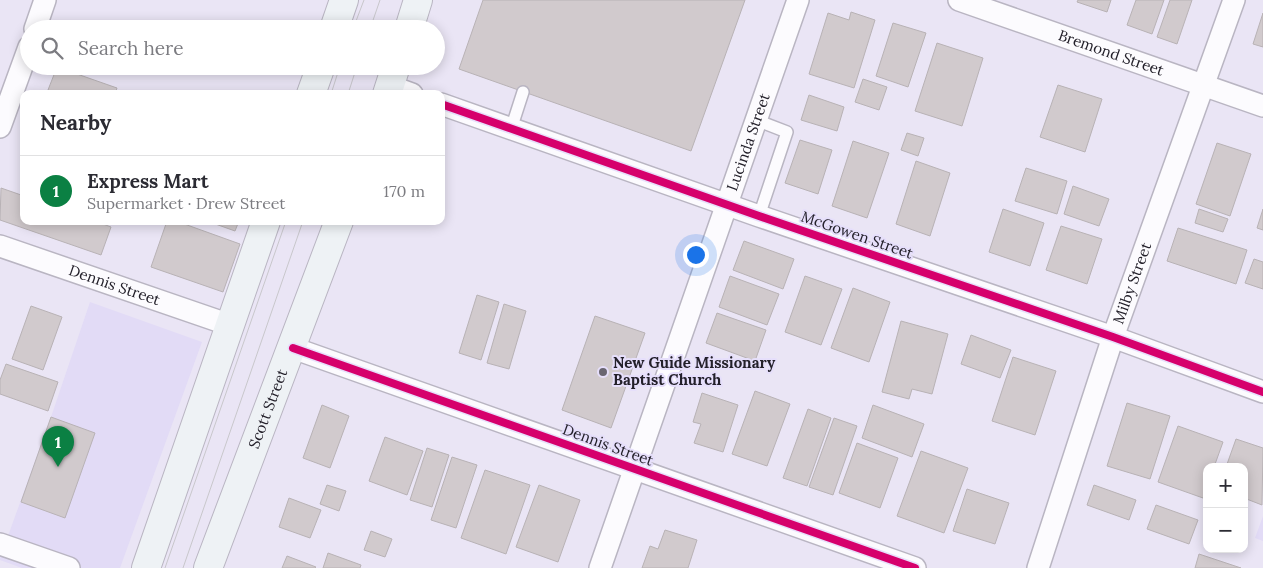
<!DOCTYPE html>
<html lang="en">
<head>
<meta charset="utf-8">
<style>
	:root { --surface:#fff; --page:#f2f2f3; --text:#2b2b33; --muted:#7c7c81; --line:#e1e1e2; --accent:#0b8043 }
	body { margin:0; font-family:Lora,serif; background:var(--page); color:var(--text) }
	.controls { position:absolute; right:15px; bottom:15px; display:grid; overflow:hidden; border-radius:10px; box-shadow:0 2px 12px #0003 }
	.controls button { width:45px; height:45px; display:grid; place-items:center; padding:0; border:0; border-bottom:1px solid var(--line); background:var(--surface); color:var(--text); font:25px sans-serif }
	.you { position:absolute; left:695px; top:254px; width:18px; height:18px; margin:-12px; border:4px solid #fff; border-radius:50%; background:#1a73e8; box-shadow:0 0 0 8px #1a73e833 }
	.badge { display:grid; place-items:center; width:32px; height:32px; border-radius:50%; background:var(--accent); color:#fff; font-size:16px; font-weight:700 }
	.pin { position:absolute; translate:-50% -41px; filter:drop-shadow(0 1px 2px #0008) }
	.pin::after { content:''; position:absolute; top:26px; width:18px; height:15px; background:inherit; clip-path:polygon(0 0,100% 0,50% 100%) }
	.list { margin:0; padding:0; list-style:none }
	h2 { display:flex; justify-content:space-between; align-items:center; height:65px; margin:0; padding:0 20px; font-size:21px }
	h2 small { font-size:16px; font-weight:400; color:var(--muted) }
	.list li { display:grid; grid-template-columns:32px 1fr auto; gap:15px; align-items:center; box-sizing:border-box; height:70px; padding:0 20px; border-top:1px solid var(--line) }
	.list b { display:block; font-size:19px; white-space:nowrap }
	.list p { margin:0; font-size:16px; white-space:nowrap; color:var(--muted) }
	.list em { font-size:16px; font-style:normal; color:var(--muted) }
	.icon { flex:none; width:28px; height:28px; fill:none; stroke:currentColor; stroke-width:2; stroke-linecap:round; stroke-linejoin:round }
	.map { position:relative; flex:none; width:1263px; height:568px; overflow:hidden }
	.search { position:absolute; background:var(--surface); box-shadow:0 2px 12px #0003; left:20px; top:20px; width:425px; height:55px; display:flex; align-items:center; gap:12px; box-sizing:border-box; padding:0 18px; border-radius:28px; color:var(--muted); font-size:19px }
	.panel { position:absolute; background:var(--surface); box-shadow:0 2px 12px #0003; left:20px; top:90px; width:425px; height:135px; border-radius:10px }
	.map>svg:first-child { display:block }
	.built { fill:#e2dbf6 }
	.building { fill:#d1cacd; stroke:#b8b2b5 }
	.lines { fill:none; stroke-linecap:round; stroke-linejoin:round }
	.service-casing { stroke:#b9b5c2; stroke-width:14 }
	.minor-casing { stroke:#b9b5c2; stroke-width:24 }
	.secondary-casing { stroke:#b9b5c2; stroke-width:30 }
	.service { stroke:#fcfbfe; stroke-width:11 }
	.minor { stroke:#fcfbfe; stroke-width:21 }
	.secondary { stroke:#eef2f5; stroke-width:28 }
	.tram { stroke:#c8c7cb; stroke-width:1 }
	.cycleway-casing { stroke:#e6dffb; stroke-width:11 }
	.cycleway { stroke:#d6006c; stroke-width:8 }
	.poi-dot { fill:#696571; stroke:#e6dffb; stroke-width:2 }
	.labels { text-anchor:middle; stroke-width:4; stroke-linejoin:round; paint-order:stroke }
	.street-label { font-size:15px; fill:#23202a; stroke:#e6dffb }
	.poi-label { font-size:15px; font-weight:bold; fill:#23202a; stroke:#e6dffb; text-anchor:start }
</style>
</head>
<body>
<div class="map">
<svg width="1263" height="568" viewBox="0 0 1263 568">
	<rect width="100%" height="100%" fill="#eae5f5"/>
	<g class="built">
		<path d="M90 302 202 342 120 568H22L0 560V558L51 417Z"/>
		<path d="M1263 516V541L1255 538Z"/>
	</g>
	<g class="building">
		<path d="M483 0H745L691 151 459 69Z"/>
		<path d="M1078 0H1111L1107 12 1077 2Z"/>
		<path d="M1136 0H1164L1152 34 1127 25Z"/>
		<path d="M1170 0H1192L1177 44 1157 37Z"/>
		<path d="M851 12 875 20 854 88 809 74 828 13 849 20Z"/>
		<path d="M1263 13V47L1253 44Z"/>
		<path d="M893 23 926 33 908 87 876 76Z"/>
		<path d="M937 43 983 58 962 126 915 111Z"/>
		<path d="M57 67 117 88 115 94H60L48 90Z"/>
		<path d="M863 79 887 87 879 110 855 102Z"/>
		<path d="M1058 85 1102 99 1085 152 1040 137Z"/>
		<path d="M809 95 844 107 837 131 801 120Z"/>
		<path d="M907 133 924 138 918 156 901 150Z"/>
		<path d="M800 140 832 150 818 194 785 183Z"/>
		<path d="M853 141 889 153 867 218 832 206Z"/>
		<path d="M1217 143 1251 154 1230 216 1196 204Z"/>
		<path d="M916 161 950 173 930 236 896 224Z"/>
		<path d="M1026 168 1067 181 1057 214 1015 201Z"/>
		<path d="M1073 186 1109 199 1099 226 1064 214Z"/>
		<path d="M1 188 24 196V221H95L111 227 101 255 0 220Z"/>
		<path d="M1003 209 1044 223 1030 266 989 252Z"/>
		<path d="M1199 209 1228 219 1223 232 1195 223Z"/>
		<path d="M1263 209V230L1257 228Z"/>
		<path d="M167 221H176L240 244 223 292 151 267Z"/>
		<path d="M207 221H239L235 231Z"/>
		<path d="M1061 226 1102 239 1087 284 1046 270Z"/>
		<path d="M1178 228 1247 250 1236 284 1167 261Z"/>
		<path d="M744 241 794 259 783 289 733 270Z"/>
		<path d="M1254 259 1263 262V289L1245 283Z"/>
		<path d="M730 276 779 294 767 325 719 307Z"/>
		<path d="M805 276 842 289 821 345 785 332Z"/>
		<path d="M853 288 890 302 869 362 831 348Z"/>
		<path d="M477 295 499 302 481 360 459 353Z"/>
		<path d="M504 304 526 311 509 369 487 363Z"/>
		<path d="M31 306 62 317 43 370 12 359Z"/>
		<path d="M717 313 766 330 755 361 706 343Z"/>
		<path d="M595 316 645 333 611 428 562 410Z"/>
		<path d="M901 321 948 334 932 394 912 389 909 399 882 392Z"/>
		<path d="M971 335 1011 350 1000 378 961 364Z"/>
		<path d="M1013 357 1056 371 1035 435 992 421Z"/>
		<path d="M6 364 58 382 48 411 0 394V380Z"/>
		<path d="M755 391 790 404 767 466 732 454Z"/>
		<path d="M702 393 738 405 723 452 694 443 701 424 693 422Z"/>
		<path d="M1127 403 1170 416 1150 479 1107 466Z"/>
		<path d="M322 405 349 416 330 468 303 458Z"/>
		<path d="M873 405 924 424 912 457 862 438Z"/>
		<path d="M808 409 831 418 807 486 783 478Z"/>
		<path d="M51 417 95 433 65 518 21 502Z"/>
		<path d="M834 418 857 426 833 495 809 487Z"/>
		<path d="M1178 426 1223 442 1214 467H1207V486L1203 498 1158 482Z"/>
		<path d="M385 437 423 451 407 495 369 481Z"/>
		<path d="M1236 439 1263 448 1262 505 1244 498V467H1226Z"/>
		<path d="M857 443 898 458 880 508 839 493Z"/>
		<path d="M427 448 449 455 432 507 410 500Z"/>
		<path d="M921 451 968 468 944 533 897 516Z"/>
		<path d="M452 457 477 465 456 528 431 520Z"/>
		<path d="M485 470 530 485 506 554 461 538Z"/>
		<path d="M327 485 346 491 339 511 320 504Z"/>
		<path d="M539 485 580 500 558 562 516 547Z"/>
		<path d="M1094 485 1136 500 1129 520 1087 505Z"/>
		<path d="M967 489 1009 503 995 544 953 531Z"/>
		<path d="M289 498 321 510 310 538 279 527Z"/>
		<path d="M1156 505 1198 520 1189 544 1147 529Z"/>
		<path d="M665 530 697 540 688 568H642L650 546 658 549Z"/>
		<path d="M371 531 392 539 385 557 364 550Z"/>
		<path d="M328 553 361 565 360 568H323Z"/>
		<path d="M1199 554 1241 568H1195Z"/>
		<path d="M287 556 316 567 315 568H282Z"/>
	</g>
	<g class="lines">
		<defs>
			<g id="service">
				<path d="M756 120 787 132 759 216"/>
				<path d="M511 129 523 92"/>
			</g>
			<g id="minor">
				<path id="s1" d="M959 0 1263 106"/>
				<path d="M35 29 45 0"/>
				<path d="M390 86 412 94"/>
				<path d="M441 104 759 216 1113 337 1263 392"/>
				<path d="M0 127 29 47"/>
				<path id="s2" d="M0 246 230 325"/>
				<path d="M293 348 915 568"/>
				<path d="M0 544 69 568"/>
				<path id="s3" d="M600 568 798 0"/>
				<path id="s4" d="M1038 568 1113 337 1234 0"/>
			</g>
			<g id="secondary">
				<path d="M334 29 344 0"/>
				<path d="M409 29 418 0"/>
				<path d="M311 94 321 66"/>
				<path d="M387 94 396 66"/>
				<path d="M146 568 266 221"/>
				<path id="s5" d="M208 568 339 221"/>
			</g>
		</defs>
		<use href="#service" class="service-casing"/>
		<use href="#minor" class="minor-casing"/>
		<use href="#secondary" class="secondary-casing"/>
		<use href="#service" class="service"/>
		<use href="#minor" class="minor"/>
		<use href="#secondary" class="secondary"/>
		<g class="tram">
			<path d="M353 29 364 0"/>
			<path d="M370 29 380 0"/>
			<path d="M331 94 340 66"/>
			<path d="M348 94 357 66"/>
			<path d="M165 568 286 221"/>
			<path d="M183 568 303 221"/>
		</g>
		<defs>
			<g id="cycleway">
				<path d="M441 104 759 216 1113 337 1263 392"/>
				<path d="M293 348 915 568"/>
			</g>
		</defs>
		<use href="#cycleway" class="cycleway-casing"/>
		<use href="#cycleway" class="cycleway"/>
	</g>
	<circle class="poi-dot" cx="603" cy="372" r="5"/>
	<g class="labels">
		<g class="street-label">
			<text dy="5" stroke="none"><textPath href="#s1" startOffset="161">Bremond Street</textPath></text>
			<text dy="5" stroke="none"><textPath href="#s3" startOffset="451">Lucinda Street</textPath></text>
			<text transform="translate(857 235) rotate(19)" y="5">McGowen Street</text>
			<text dy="5" stroke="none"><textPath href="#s4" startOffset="300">Milby Street</textPath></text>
			<text dy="5" stroke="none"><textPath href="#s2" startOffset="121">Dennis Street</textPath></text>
			<text dy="5" stroke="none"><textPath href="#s5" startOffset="170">Scott Street</textPath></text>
			<text transform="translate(608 445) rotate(20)" y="5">Dennis Street</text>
		</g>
		<g class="poi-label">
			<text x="613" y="368">New Guide Missionary<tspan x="613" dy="17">Baptist Church</tspan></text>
		</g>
	</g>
</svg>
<div class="controls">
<button>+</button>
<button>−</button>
</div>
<div class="you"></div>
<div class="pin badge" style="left:58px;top:467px">1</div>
<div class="search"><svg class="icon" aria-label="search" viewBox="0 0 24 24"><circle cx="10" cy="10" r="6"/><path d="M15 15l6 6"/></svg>Search here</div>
<section class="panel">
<h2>Nearby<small></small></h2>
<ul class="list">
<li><span class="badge">1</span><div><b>Express Mart</b><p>Supermarket · Drew Street</p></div><em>170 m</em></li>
</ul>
</section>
</div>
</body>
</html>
